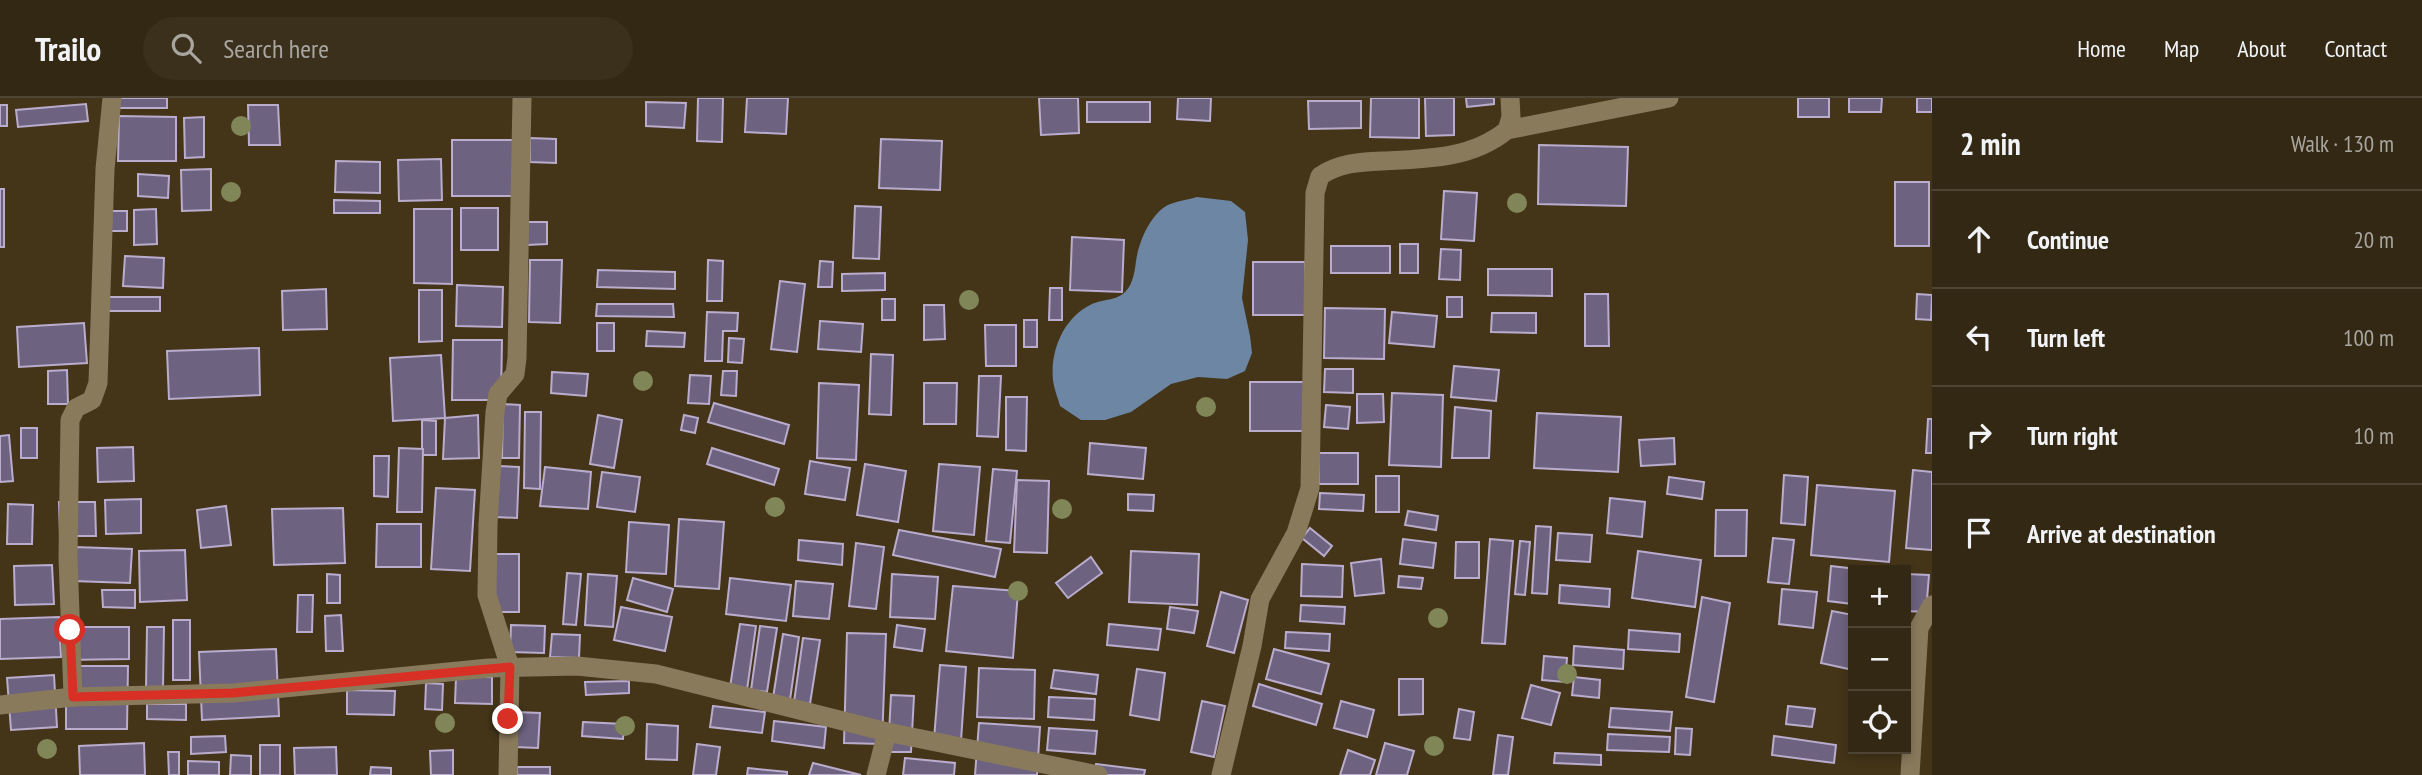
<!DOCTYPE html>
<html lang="en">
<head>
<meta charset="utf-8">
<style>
	:root { --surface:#332813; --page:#3b301c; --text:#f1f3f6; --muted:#a9a6a0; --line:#4e4433 }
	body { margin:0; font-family:"PT Sans Narrow",sans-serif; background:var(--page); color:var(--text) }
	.controls { position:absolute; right:21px; bottom:21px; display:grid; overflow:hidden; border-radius:0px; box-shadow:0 4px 10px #0003 }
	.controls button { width:63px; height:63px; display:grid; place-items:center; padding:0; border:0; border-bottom:2px solid var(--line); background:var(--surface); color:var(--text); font:35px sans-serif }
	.stop { position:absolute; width:21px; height:21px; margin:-16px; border:5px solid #d93025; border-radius:50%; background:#fff }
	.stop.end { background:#d93025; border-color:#fff; box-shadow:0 2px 7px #0008 }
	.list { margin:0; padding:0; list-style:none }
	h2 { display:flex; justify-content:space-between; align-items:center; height:91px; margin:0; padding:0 28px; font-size:30px }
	h2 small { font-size:23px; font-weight:400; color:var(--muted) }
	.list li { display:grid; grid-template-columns:46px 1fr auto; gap:21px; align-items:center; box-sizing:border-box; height:98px; padding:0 28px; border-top:2px solid var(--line) }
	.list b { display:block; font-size:26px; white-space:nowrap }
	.list em { font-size:23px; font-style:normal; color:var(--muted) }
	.icon { flex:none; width:38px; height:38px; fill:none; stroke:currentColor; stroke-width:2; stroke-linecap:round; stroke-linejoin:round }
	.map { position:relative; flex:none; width:1932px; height:677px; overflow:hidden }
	header { display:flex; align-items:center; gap:42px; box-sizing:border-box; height:98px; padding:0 35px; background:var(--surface); border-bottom:2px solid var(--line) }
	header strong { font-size:33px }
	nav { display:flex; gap:38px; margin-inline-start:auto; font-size:24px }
	.search { width:490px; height:63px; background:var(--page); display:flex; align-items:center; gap:18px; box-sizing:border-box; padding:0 24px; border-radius:38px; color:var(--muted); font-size:26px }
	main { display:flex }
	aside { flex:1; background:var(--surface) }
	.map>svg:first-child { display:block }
	.water { fill:#6d86a4 }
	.building { fill:#6d627f; stroke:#b9accd; stroke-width:2 }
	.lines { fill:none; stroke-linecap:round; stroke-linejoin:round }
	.minor { stroke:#8a7a5c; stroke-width:19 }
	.tree { fill:#818658 }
	.route { stroke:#d93025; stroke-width:9 }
</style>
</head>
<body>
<header>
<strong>Trailo</strong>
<div class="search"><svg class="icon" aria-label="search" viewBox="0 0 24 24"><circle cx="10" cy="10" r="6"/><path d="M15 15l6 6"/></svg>Search here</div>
<nav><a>Home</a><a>Map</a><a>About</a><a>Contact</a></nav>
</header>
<main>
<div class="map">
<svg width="1932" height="677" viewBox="0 0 1932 677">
	<rect width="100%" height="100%" fill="#443519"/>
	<path class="water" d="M1197 99 1231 103 1245 114 1248 142 1242 200 1250 238 1252 255 1245 273 1227 281 1198 279 1171 286 1131 314 1105 322H1081L1060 308C1058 300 1054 291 1053 282 1050 252 1064 219 1092 206 1103 201 1117 203 1126 193 1133 186 1135 172 1136 163 1139 144 1149 119 1166 108 1175 103 1188 102 1197 99Z"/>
	<g class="building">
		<rect x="116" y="0" width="51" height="10"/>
		<path d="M698 0H723L722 44 697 43Z"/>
		<path d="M747 0H788L786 36 745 34Z"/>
		<path d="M1039 0H1078L1079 35 1041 37Z"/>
		<path d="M1178 0H1211L1210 23 1177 21Z"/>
		<path d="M1371 0H1419V40L1370 39Z"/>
		<path d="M1425 0H1454V37L1426 38Z"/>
		<path d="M1466 0H1494V6L1467 9Z"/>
		<rect x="1798" y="0" width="31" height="19"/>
		<path d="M1849 0H1882L1881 14H1849Z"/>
		<rect x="1917" y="0" width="15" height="14"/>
		<path d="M1308 3H1361V30L1309 31Z"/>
		<path d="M646 4 686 5 684 30 646 28Z"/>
		<rect x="1087" y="4" width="63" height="20"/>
		<path d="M86 6 88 23 18 29 16 12Z"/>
		<rect x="0" y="7" width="7" height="21"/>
		<path d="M248 7H278L280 47H249Z"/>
		<path d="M119 18 176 19V63H118Z"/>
		<path d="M204 19V59L185 60 184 20Z"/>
		<path d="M530 40 556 41V65L530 64Z"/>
		<path d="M881 41 942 43 940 92 879 90Z"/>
		<rect x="452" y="42" width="67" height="56"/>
		<path d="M1539 47 1628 49 1626 108 1538 106Z"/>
		<path d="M441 61 442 102 399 103 398 62Z"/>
		<path d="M336 63 380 64V95L335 94Z"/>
		<path d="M211 71V112L182 113 181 72Z"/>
		<path d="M138 76 169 78 168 100 138 98Z"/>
		<rect x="1895" y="84" width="34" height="64"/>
		<rect x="0" y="91" width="4" height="58"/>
		<path d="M1444 93 1477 95 1474 143 1441 141Z"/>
		<path d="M334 102 380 103V115H334Z"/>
		<path d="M855 108 881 109 879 161 853 160Z"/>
		<rect x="461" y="110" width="37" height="42"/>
		<path d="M156 111 157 146 134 147V112Z"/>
		<path d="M414 111H452V186L414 185Z"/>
		<rect x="106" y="113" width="21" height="20"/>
		<path d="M527 124H547V146L527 147Z"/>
		<path d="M1072 139 1124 142 1122 194 1070 192Z"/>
		<rect x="1400" y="146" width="18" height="29"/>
		<rect x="1331" y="148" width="59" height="27"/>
		<path d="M1441 151 1461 152 1460 182 1439 181Z"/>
		<path d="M125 158 164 160 163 190 123 188Z"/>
		<path d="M530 162H562L560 225 529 224Z"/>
		<path d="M708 162 723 163 722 203H707Z"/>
		<path d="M820 163 833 164 832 189H818Z"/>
		<path d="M1253 164H1305L1306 217H1253Z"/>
		<path d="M1488 171H1552V198L1488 197Z"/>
		<path d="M598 172 675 174V191L597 189Z"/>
		<path d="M885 175V192L842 193V176Z"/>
		<path d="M780 183 805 186 797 254 771 251Z"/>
		<path d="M457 187 503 189 502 229 456 228Z"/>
		<path d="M1050 190H1062V222H1049Z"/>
		<path d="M326 191 327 231 283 232 282 193Z"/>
		<path d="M419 192H442V243L419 244Z"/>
		<path d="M1585 196H1608L1609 248H1585Z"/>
		<path d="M1917 196 1932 197 1931 222 1916 221Z"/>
		<path d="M109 199H160V213H108Z"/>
		<rect x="1447" y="199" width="15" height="20"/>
		<rect x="882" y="201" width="13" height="21"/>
		<path d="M597 206H673L674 219 596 218Z"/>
		<path d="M924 207H944L945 241 924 242Z"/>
		<path d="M1325 210 1385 211 1384 261 1324 260Z"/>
		<path d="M707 214 738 215 737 233H723L722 263H705Z"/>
		<path d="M1392 214 1437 218 1434 249 1389 245Z"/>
		<path d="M1492 215H1536V235L1491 234Z"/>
		<rect x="1024" y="222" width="13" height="27"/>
		<path d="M820 223 863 226 861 254 818 251Z"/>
		<path d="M84 225 87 265 19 269 17 229Z"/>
		<rect x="597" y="225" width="17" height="28"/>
		<path d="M985 227H1016V268H986Z"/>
		<path d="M647 233 685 235 684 249 646 248Z"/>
		<path d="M729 240 744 241 742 265 728 264Z"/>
		<path d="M453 242H502L501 302H452Z"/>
		<path d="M259 250 260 297 169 301 167 253Z"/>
		<path d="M871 256 893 257 891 317 869 316Z"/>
		<path d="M441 257 445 320 393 323 390 260Z"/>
		<path d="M1454 268 1499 272 1496 303 1451 299Z"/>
		<path d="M1325 271H1353V295L1324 294Z"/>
		<path d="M67 272 68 306H48V273Z"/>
		<path d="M723 273H737L736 298 721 297Z"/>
		<path d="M552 274 588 276 586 298 551 295Z"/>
		<path d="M690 277 711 278 709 306 688 305Z"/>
		<path d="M979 278H1001L998 339 977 338Z"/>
		<rect x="1250" y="284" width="54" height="49"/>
		<path d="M819 285 859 287 856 362 817 360Z"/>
		<path d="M924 285H957L956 326H924Z"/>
		<path d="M1392 295 1443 297 1441 369 1389 367Z"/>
		<path d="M1357 296H1383L1384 324 1357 325Z"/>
		<path d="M1006 299H1027L1026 353 1006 352Z"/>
		<path d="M714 305 789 327 784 346 708 324Z"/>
		<path d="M503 306 520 307 519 360H502Z"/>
		<path d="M1326 307 1350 309 1348 331 1324 329Z"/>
		<path d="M1455 309 1491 313 1489 360H1452Z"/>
		<path d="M525 314H541L540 391 524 390Z"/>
		<path d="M1537 315 1621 319 1618 374 1534 370Z"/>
		<path d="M478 317 479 360 443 361 445 320Z"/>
		<path d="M598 317 622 322 614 370 590 366Z"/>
		<path d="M684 317 698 320 695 335 681 332Z"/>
		<path d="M1928 321H1932V355H1926Z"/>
		<path d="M422 322 436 323V357H422Z"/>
		<rect x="21" y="330" width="16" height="30"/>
		<path d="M9 337 13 383 0 384V338Z"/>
		<path d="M1674 340 1675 366 1641 368 1639 342Z"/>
		<path d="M1090 345 1146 350 1143 381 1088 376Z"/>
		<path d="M133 349 134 383 98 384 97 350Z"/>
		<path d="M399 350 423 351 422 414H397Z"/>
		<path d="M712 350 779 371 774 387 707 366Z"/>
		<rect x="1319" y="355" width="39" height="31"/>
		<path d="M374 358H389L388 399 374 398Z"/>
		<path d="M810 363 850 370 845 402 805 396Z"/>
		<path d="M865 366 906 373 898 424 857 417Z"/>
		<path d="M939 366 980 369 974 437 933 433Z"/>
		<path d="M498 368 519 369 517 420 496 419Z"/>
		<path d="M545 369 591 374 588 411 540 408Z"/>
		<path d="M993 371 1017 373 1010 445 986 443Z"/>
		<path d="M1913 372 1932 374V452L1906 450Z"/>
		<path d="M602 374 640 379 635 414 597 409Z"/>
		<path d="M1784 377 1808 379 1805 427 1781 425Z"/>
		<rect x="1376" y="378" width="23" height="36"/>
		<path d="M1669 379 1704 384 1702 401 1667 396Z"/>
		<path d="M1017 382 1049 383 1047 455 1014 454Z"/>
		<path d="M1817 387 1895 393 1889 464 1811 457Z"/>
		<path d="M436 390 475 392 470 473 431 471Z"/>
		<path d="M1320 395 1364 397 1363 413 1319 411Z"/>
		<path d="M1128 396 1154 397 1153 413 1128 412Z"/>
		<path d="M1610 400 1645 404 1642 439 1607 435Z"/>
		<path d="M141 401V435L106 436 105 402Z"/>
		<path d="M59 404H95L96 438H60Z"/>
		<path d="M8 406 33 407 32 446H7Z"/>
		<path d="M226 408 231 447 201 450 197 412Z"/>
		<path d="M343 410 345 465 274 467 272 411Z"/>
		<path d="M1716 412H1747L1746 458H1715Z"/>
		<path d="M1408 413 1438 418 1436 432 1405 427Z"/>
		<path d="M679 421 724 424 719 491 675 488Z"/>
		<path d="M629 424 669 427 666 476 626 474Z"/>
		<path d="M377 426H421V469H376Z"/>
		<path d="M1536 428 1551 429 1547 496 1532 495Z"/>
		<path d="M1310 430 1332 448 1324 458 1302 440Z"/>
		<path d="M899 432 1001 451 995 479 893 457Z"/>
		<path d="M1558 435 1592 437 1590 464 1556 462Z"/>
		<path d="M1773 440 1794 442 1789 486 1768 484Z"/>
		<path d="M1403 441 1436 445 1433 470 1400 466Z"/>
		<path d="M1490 441 1513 443 1505 546 1482 545Z"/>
		<path d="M799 442 843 446 842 467 798 462Z"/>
		<path d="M1520 443 1530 444 1525 497 1515 496Z"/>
		<path d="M1456 444H1479V480H1455Z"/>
		<path d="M856 445 884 449 876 511 849 508Z"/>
		<path d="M74 449 132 451 130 485 73 483Z"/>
		<path d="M185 452 187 502 140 504 139 453Z"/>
		<path d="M1131 453 1199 456 1197 507 1129 504Z"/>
		<path d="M1638 453 1701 462 1695 509 1632 500Z"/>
		<rect x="495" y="456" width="24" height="58"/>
		<path d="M1091 459 1102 475 1068 500 1056 485Z"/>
		<path d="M1381 461 1384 495 1355 498 1351 465Z"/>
		<path d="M1302 466 1343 468 1342 499 1301 498Z"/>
		<path d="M52 467 54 506 15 507 14 468Z"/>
		<path d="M1831 468 1866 472H1853V506L1828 503Z"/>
		<path d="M567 475 581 476 576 527 563 526Z"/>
		<path d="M327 476 340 477V505H327Z"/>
		<path d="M588 476 617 478 613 529 585 527Z"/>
		<path d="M892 476 938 479 935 521 890 519Z"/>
		<path d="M1906 476 1929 477 1926 514 1906 513Z"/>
		<path d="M1399 478 1423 480 1421 491 1398 489Z"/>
		<path d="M633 480 673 491 667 514 627 502Z"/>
		<path d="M730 480 791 487 786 523 726 516Z"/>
		<path d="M796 483 833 486 829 521 793 518Z"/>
		<path d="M1560 487 1610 491 1609 509 1559 505Z"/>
		<path d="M953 488 1018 493 1013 560 946 553Z"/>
		<path d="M1782 491 1817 494 1813 530 1779 526Z"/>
		<path d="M102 492H135V510L103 509Z"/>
		<path d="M1221 494 1248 502 1234 555 1207 548Z"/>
		<path d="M298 497H313L312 534H297Z"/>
		<path d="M1702 499 1730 505 1714 604 1686 599Z"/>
		<path d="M1301 507 1345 509 1344 526 1300 523Z"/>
		<path d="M621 509 672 519 665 553 614 542Z"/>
		<path d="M1170 509 1198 513 1194 535 1167 531Z"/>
		<path d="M1832 513 1853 517V572L1821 565Z"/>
		<path d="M341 517 343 553H326L325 518Z"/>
		<path d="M59 519 61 559 0 561V521Z"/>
		<rect x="173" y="522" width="17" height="60"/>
		<path d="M740 526 756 528 747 592 730 589Z"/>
		<path d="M1109 526 1161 531 1158 552 1107 547Z"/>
		<path d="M511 527 545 528 544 555 510 554Z"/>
		<path d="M897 527 925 531 922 553 894 549Z"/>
		<path d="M760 528 777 530 767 594 751 592Z"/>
		<path d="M64 529H129V561L65 562Z"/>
		<path d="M147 529H164L163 590H146Z"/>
		<path d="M1629 532 1680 536 1679 554 1628 551Z"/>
		<path d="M1286 534 1330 536 1329 553 1285 550Z"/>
		<path d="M847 535 886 536 882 646 844 645Z"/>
		<path d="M552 536 580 537 579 560 550 559Z"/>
		<path d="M783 536 799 539 790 602 773 600Z"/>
		<path d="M803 540 820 542 810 606 794 604Z"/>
		<path d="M1574 548 1624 552 1623 571 1573 567Z"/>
		<path d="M276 551 279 618 202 622 199 554Z"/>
		<path d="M1274 551 1329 566 1321 596 1266 581Z"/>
		<path d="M1544 558 1567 560 1565 584 1542 582Z"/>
		<path d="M940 567 966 569 961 643 934 641Z"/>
		<path d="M66 568H128L127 631H66Z"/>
		<path d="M979 570 1035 572 1034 621 977 619Z"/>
		<path d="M1137 571 1165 575 1159 622 1130 617Z"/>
		<path d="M1054 572 1098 577 1096 596 1051 590Z"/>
		<path d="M54 577 57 629 11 632 7 580Z"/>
		<path d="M456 579H492V606L455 605Z"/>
		<path d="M1574 579 1600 582 1599 600 1572 597Z"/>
		<path d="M1399 581H1423V616L1399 617Z"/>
		<path d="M629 583V595L586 597 585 584Z"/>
		<path d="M426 585 443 586 442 612 425 611Z"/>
		<path d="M1259 586 1322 606 1316 627 1253 608Z"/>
		<path d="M1531 587 1560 595 1551 627 1522 620Z"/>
		<path d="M347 592 395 593 394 617 347 616Z"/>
		<path d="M891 597 914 598 911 654H888Z"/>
		<path d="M1049 599 1095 601 1094 622 1048 619Z"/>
		<path d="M1202 603 1225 608 1214 659 1191 654Z"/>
		<path d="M1341 603 1374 612 1367 639 1334 630Z"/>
		<path d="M147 606H186V622L147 621Z"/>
		<path d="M713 608 765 614 762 635 710 629Z"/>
		<path d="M1788 608 1815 611 1812 629 1786 626Z"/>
		<path d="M1611 610 1672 614 1670 633 1609 629Z"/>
		<path d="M1459 611 1474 614 1470 642 1454 640Z"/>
		<path d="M516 614 540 615 538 650 515 649Z"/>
		<path d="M774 623 826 629 824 650 772 643Z"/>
		<path d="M583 624 624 626 623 641 582 638Z"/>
		<path d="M979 625 1040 629 1037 677H975Z"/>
		<path d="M647 626 678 628 677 662 646 661Z"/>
		<path d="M1049 630 1097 633 1095 656 1047 652Z"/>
		<path d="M1676 630 1692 631 1690 657 1675 656Z"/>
		<path d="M1608 636 1670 639 1669 654 1607 652Z"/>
		<path d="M1498 637 1513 639 1508 677H1493Z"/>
		<path d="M225 638 226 654 191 656V639Z"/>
		<path d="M1774 638 1836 647 1834 665 1772 657Z"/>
		<path d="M144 645 145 677H80L79 648Z"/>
		<path d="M1385 645 1414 653 1407 677H1376Z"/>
		<path d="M697 646 720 649 716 677H693Z"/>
		<rect x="260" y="647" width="20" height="30"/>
		<path d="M336 649 337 677H295L294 650Z"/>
		<path d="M453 652V677H431L430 653Z"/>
		<path d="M1348 652 1375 662 1370 677H1340Z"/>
		<path d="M168 654H179V677H169Z"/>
		<path d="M1555 655 1601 657V667L1554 665Z"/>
		<path d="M231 657 251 658V677H230Z"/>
		<path d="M905 660 955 665 954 677H903Z"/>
		<path d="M188 663 219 664V677H188Z"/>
		<path d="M813 665 861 677H809Z"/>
		<path d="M1096 666 1145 672 1144 677H1095Z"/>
		<path d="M371 669 391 670V677H370Z"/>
		<rect x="517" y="669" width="33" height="8"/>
		<path d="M748 670 787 674V677H747Z"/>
	</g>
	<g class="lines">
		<g class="minor">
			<path d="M1507 32 1669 0"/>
			<path d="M73 599 68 459 70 322 76 310 92 302 98 285 105 71 112 0"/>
			<path d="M0 607 73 599 234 595 489 570 577 568 656 576 887 634 1098 677"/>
			<path d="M508 677 510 569 487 497 488 426 495 314 498 296 515 276 517 260 522 0"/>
			<path d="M876 677 887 634"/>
			<path d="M1221 677 1252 548 1260 501 1296 435 1310 390 1315 95 1320 78C1339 65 1359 64 1382 63 1426 61 1472 61 1507 32L1511 19 1510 0"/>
			<path d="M1910 677 1919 530 1932 507"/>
		</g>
	</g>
	<g class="tree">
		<circle cx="241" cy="28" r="10"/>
		<circle cx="231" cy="94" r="10"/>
		<circle cx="1517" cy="105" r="10"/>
		<circle cx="969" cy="202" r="10"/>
		<circle cx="643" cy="283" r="10"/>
		<circle cx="1206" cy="309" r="10"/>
		<circle cx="775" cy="409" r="10"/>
		<circle cx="1062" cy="411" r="10"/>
		<circle cx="1018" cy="493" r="10"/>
		<circle cx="1438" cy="520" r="10"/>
		<circle cx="1567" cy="576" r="10"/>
		<circle cx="445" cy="625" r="10"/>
		<circle cx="625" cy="628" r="10"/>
		<circle cx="1434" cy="648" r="10"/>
		<circle cx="47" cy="651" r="10"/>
	</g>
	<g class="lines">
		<path class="route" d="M70 532 73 599 233 595 510 569 508 621"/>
	</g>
</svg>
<div class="controls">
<button>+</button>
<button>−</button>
<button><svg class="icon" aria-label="locate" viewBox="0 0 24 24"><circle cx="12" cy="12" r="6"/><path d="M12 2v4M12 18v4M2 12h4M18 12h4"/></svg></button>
</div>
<div class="stop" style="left:70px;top:532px"></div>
<div class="stop end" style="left:508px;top:621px"></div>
</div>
<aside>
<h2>2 min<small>Walk · 130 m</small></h2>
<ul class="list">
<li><svg class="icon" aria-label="ahead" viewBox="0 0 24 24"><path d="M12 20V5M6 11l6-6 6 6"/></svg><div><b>Continue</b></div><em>20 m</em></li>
<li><svg class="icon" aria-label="left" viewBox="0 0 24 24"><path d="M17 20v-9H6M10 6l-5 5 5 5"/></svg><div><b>Turn left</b></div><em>100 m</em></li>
<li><svg class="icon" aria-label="right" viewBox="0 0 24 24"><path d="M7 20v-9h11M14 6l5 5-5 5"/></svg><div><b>Turn right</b></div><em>10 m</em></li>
<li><svg class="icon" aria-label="arrive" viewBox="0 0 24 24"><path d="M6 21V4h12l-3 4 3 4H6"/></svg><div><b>Arrive at destination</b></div></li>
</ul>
</aside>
</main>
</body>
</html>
